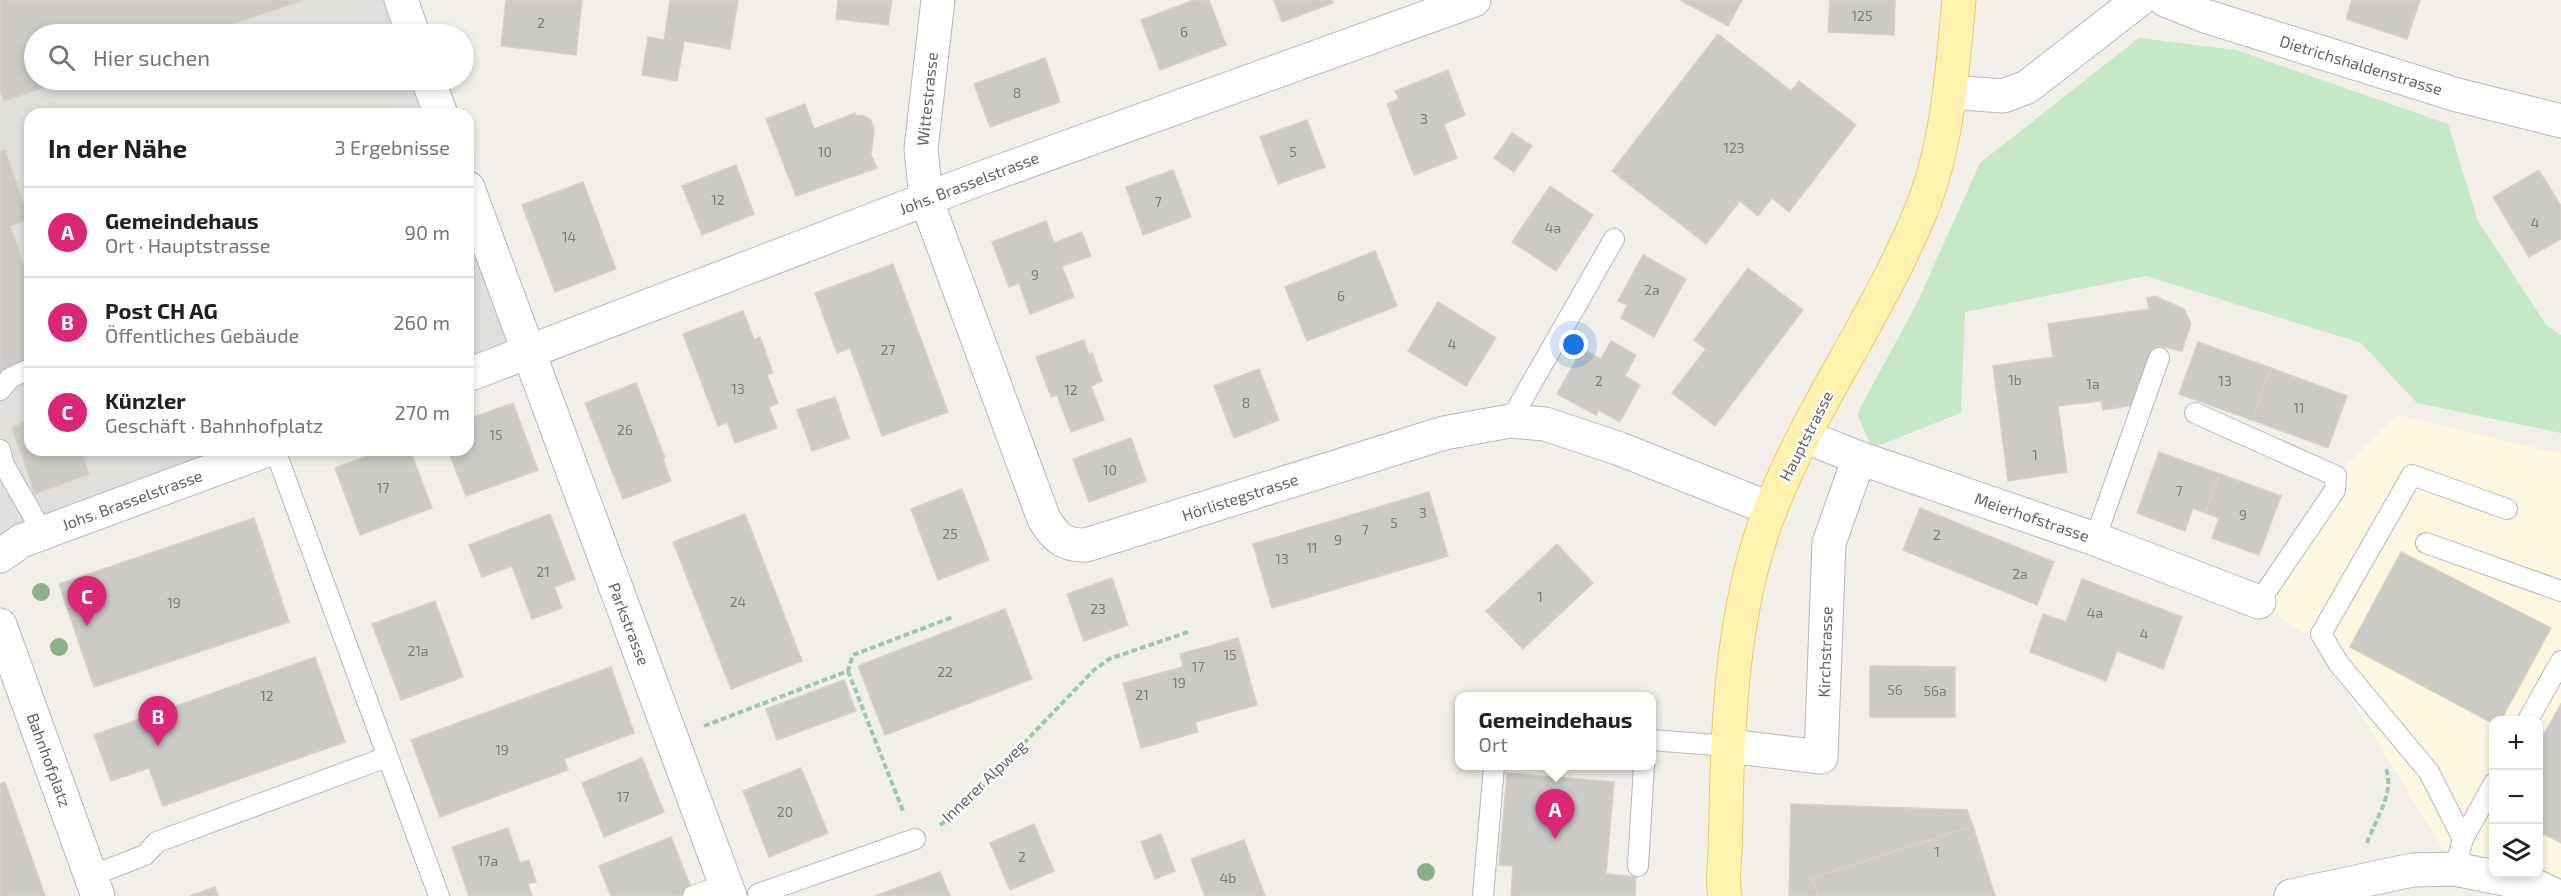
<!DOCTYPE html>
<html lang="de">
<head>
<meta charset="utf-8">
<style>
	:root { --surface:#fff; --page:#f6f6f6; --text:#202124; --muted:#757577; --line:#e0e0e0; --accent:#db2777 }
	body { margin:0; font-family:"Exo 2",sans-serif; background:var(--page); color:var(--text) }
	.controls { position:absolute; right:18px; bottom:18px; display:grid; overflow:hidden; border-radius:12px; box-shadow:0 3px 9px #0003 }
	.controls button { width:54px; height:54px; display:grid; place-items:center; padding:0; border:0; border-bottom:2px solid var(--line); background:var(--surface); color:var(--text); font:30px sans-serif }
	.you { position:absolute; left:1574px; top:345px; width:21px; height:21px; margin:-15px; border:4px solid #fff; border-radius:50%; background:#1a73e8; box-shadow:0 0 0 9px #1a73e833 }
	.badge { display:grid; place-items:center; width:39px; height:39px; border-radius:50%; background:var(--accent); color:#fff; font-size:20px; font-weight:700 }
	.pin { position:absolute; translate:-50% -50px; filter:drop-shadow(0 2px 3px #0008) }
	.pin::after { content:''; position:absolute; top:32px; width:21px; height:18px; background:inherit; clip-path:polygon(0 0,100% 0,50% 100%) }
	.popup { position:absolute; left:1455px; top:692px; width:201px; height:78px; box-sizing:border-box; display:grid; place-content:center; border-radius:12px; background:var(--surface); filter:drop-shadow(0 2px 4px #0005); font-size:20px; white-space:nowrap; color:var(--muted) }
	.popup b { font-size:22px; color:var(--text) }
	.popup::after { content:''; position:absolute; left:50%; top:100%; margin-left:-12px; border:12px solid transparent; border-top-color:var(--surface) }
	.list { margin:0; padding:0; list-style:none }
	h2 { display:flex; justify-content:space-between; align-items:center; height:78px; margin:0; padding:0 24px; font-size:26px }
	h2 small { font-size:20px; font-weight:400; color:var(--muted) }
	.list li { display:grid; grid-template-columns:39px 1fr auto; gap:18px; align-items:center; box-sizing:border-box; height:90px; padding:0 24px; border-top:2px solid var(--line) }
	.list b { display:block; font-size:22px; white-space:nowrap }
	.list p { margin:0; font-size:20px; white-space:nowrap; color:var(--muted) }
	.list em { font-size:20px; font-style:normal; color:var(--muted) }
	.icon { flex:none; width:33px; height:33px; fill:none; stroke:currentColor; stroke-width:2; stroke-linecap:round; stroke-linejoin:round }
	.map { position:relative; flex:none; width:2561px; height:896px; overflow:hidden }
	.search { position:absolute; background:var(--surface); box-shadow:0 3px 9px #0003; left:24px; top:24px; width:450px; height:66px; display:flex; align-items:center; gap:15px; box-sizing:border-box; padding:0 21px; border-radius:33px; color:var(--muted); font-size:22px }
	.panel { position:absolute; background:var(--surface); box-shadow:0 3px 9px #0003; left:24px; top:108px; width:450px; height:348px; border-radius:18px }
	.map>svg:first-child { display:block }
	.commercial { fill:#fef7e0; fill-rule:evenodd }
	.industrial { fill:#e0deda }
	.green { fill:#c5e8c5 }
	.building { fill:#cccac5; stroke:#d6d1c6; stroke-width:1.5 }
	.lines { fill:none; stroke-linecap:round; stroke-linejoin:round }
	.service-casing { stroke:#b5b8bc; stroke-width:22 }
	.minor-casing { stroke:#b5b8bc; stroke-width:35 }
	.tertiary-casing { stroke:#b5b8bc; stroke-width:35 }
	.primary-casing { stroke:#f2c960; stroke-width:35 }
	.path { stroke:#9cc7a9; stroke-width:4; stroke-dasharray:6 3; stroke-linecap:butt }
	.service { stroke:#fff; stroke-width:20 }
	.minor { stroke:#fff; stroke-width:33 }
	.tertiary { stroke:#fff; stroke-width:33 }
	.primary { stroke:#fff2af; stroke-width:33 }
	.tree { fill:#89b387 }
	.labels { text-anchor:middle; stroke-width:4.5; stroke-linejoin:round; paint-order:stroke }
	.number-label { font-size:14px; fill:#7a7d7f }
	.street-label { font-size:16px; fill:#5f6368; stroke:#fff }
</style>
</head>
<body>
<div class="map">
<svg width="2561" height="896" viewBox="0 0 2561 896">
	<rect width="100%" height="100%" fill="#f1efe8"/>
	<path class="commercial" d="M2397 415 2561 454V896L2455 869 2316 641 2259 602 2336 476ZM2494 720H2538V874H2494Z"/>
	<g class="industrial">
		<path d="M0 0H401L413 34H34V80H428L441 114H30V450H267L0 556Z"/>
		<path d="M468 188 528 353 468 375Z"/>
	</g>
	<path class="green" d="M2139 38 2236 50 2448 124 2478 221 2547 326 2561 335V433L2417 403 2361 343 2146 276 1965 312 1961 413 1872 448 1857 414 1918 301 1980 163Z"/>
	<g class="building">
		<path d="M0 0H304L202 34H34V80H68L4 101 0 90Z"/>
		<path d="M506 0H582L576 55 501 46Z"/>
		<path d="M670 0H738L730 49 684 41 677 81 642 75 648 37 664 40Z"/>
		<path d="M838 0H892L888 25 836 19Z"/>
		<path d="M1194 0H1209L1226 45 1160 70 1141 20Z"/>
		<path d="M1274 0H1332L1333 3 1282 22Z"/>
		<path d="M1680 0H1742L1728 26Z"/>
		<path d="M1830 0H1895L1894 35 1828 32Z"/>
		<path d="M2352 0H2420L2407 39 2346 19Z"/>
		<path d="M1718 34 1791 91 1799 81 1856 125 1789 212 1772 198 1758 216 1740 201 1706 244 1612 171Z"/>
		<path d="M1045 58 1060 102 990 127 974 84Z"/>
		<path d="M1448 70 1465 115 1444 124 1457 158 1414 175 1387 104 1399 99 1395 91Z"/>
		<path d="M805 104 814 129 855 113 856 116 862 115 871 120 874 130 871 155 877 168 796 196 766 119Z"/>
		<path d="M1307 120 1325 167 1278 184 1260 137Z"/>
		<path d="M1512 133 1532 146 1514 172 1494 158Z"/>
		<path d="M5 150 29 219 10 226 30 283V362L0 372V152Z"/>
		<path d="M736 165 754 214 702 235 682 186Z"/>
		<path d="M1173 170 1191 217 1143 235 1126 187Z"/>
		<path d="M2539 170 2561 206V239L2529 257 2493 197Z"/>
		<path d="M583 182 616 269 555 292 522 205Z"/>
		<path d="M1550 186 1593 215 1556 271 1512 242Z"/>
		<path d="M1046 221 1054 243 1082 232 1091 256 1062 266 1074 297 1030 314 1019 283 1009 287 992 242Z"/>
		<path d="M1375 251 1397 306 1307 341 1285 287Z"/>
		<path d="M1643 255 1686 279 1654 337 1621 318 1627 305 1618 301Z"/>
		<path d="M893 264 948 412 882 436 850 348 837 353 815 293Z"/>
		<path d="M1748 268 1803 310 1715 426 1672 393 1706 349 1694 340Z"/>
		<path d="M2155 296 2184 309 2191 323 2182 351 2159 346 2134 405 2103 410 2101 401 2058 406 2067 472 2008 481 1993 366 2053 357 2048 324 2149 309 2147 298Z"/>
		<path d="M1438 302 1496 338 1466 386 1408 351Z"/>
		<path d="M743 311 754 340 760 337 773 373 767 375 778 403 769 407 777 428 735 443 727 422 718 426 683 334Z"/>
		<path d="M1084 340 1089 355 1092 353 1102 381 1091 386 1104 420 1071 432 1057 395 1051 397 1036 357Z"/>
		<path d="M1611 341 1636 355 1625 376 1640 385 1620 422 1599 410 1596 415 1557 394 1582 349 1601 359Z"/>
		<path d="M2198 342 2271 368 2252 420 2179 394Z"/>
		<path d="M2271 368 2347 396 2328 448 2252 420Z"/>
		<path d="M1259 369 1279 420 1234 438 1214 386Z"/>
		<path d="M636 383 665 458 663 459 671 481 623 499 585 403Z"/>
		<path d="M835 397 849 438 812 451 797 410Z"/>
		<path d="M513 403 538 470 466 496 448 450H468V419Z"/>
		<path d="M30 421V450H81L89 474 35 494 12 427Z"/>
		<path d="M1131 438 1146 481 1089 502 1073 459Z"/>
		<path d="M383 450H410L432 508 360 535 335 468Z"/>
		<path d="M2159 452 2220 474 2205 513 2193 508 2185 531 2137 513Z"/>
		<path d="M2220 474 2281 496 2259 555 2212 538 2219 518 2205 513Z"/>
		<path d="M962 489 989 560 938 580 911 509Z"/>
		<path d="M1429 492 1448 556 1272 608 1253 544Z"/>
		<path d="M1920 508 2054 562 2037 605 1903 550Z"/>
		<path d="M550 514 575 579 554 587 562 608 532 619 512 566 482 577 469 545Z"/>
		<path d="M745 514 802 661 731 689 673 542Z"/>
		<path d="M254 518 289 622 94 687 59 584Z"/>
		<path d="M1557 544 1593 583 1523 649 1486 611Z"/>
		<path d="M2401 552 2551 628 2501 720H2494V724L2350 647Z"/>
		<path d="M1112 578 1128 625 1084 641 1067 594Z"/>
		<path d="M2082 579 2182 617 2163 669 2117 651 2106 681 2030 652 2043 614 2066 622Z"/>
		<path d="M435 601 463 677 401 700 372 624Z"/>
		<path d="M1005 609 1032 679 885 735 858 666Z"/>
		<path d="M1238 638 1257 705 1195 722 1198 732 1141 748 1123 683 1183 667 1180 654Z"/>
		<path d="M315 657 345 742 163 806 149 768 111 781 94 735Z"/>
		<path d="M1870 666 1955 667V717H1870Z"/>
		<path d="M611 667 634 733 564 759 568 770 440 817 411 740Z"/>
		<path d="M844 680 856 711 777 740 766 709Z"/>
		<path d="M2561 704V843L2538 831V745Z"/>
		<path d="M642 758 664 812 604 837 582 783Z"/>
		<path d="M801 768 828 833 769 857 743 791Z"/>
		<path d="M1507 773 1614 782 1606 874 1636 877 1635 896H1511L1513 866 1499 865Z"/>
		<path d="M5 782 45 896H0V784Z"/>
		<path d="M1791 804 1967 810 1973 826 1812 878 1818 896H1789Z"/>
		<path d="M1034 824 1054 871 1010 890 990 843Z"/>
		<path d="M1973 826 1995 896H1818L1812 878Z"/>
		<path d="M508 828 520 863 529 860 536 882 528 884 532 896H469L452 847Z"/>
		<path d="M1161 834 1175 871 1155 879 1141 842Z"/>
		<path d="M671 837 692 890 678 896H611L599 866Z"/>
		<path d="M1244 840 1265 896H1205L1191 859Z"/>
		<path d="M940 872 950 896H875Z"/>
		<path d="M215 887 218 896H190Z"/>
	</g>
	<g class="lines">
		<defs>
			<g id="service">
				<path d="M0 390 10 378 30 369"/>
				<path d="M2195 413 2336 476 2335 490 2259 602"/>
				<path d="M1510 421 1614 239"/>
				<path d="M0 450 4 465 43 533"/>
				<path d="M275 450 439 896"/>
				<path d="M2095 539 2159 358"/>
				<path d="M2426 543 2561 591"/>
				<path d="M2528 720 2561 661"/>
				<path d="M1651 740 1728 746"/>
				<path d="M2463 839 2429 772 2339 664 2321 634 2412 475 2507 509"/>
				<path d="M1638 866 1644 766"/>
				<path d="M2455 869 2463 839 2494 783"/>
				<path d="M91 876 145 855 157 842 387 757"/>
				<path d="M693 896 726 884"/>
				<path d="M759 896 758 894 915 839"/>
				<path d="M1483 896 1494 766"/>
			</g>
			<g id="minor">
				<path d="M401 0 413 34"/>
				<path d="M938 0 921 149 926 199 1044 519C1055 537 1064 546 1086 545L1444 433 1510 421 1545 424 1620 449 1771 509"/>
				<path d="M2165 0 2205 16 2457 95 2561 121"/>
				<path d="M428 80 441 114"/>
				<path d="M1950 92 2003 96 2027 87 2139 0"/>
				<path d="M468 188 730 896"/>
				<path d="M468 375 976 180 1474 0"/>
				<path d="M1804 436 1859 458 2095 539 2259 602"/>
				<path d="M0 556 21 541 267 450"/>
				<path d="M0 625 98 896"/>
				<path d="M1728 746 1821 757 1829 543 1859 458"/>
			</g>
			<path id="tertiary" d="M2291 896 2412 870 2455 869 2533 885 2557 896"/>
			<path id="primary" d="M1725 896C1722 882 1724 867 1725 854 1726 827 1726 800 1727 773 1730 685 1738 591 1771 508 1811 406 1878 315 1920 213 1948 146 1952 72 1959 0"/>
		</defs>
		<use href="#service" class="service-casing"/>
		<use href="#minor" class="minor-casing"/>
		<use href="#tertiary" class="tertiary-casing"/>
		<use href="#primary" class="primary-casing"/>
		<g class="path">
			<path d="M848 671 903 811"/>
			<path d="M704 726 848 671 853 655 953 617"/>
			<path d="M940 825 954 815 973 796 1094 670 1109 659 1188 632"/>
			<path d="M2367 843C2375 820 2395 793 2386 769"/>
		</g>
		<use href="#service" class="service"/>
		<use href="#minor" class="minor"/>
		<use href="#tertiary" class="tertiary"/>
		<use href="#primary" class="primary"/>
	</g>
	<g class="tree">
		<circle cx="41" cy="592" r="9"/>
		<circle cx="59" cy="647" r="9"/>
		<circle cx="1426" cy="872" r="9"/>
	</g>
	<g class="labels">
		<g class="number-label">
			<text x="1862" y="21">125</text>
			<text x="541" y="28">2</text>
			<text x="1184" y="37">6</text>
			<text x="1017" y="98">8</text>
			<text x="1424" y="124">3</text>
			<text x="1734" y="153">123</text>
			<text x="825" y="157">10</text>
			<text x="1293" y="157">5</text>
			<text x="718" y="205">12</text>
			<text x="1158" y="207">7</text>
			<text x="2535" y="228">4</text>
			<text x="1553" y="233">4a</text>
			<text x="569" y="242">14</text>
			<text x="1035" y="280">9</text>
			<text x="1652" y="295">2a</text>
			<text x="1341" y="301">6</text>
			<text x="1452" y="349">4</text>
			<text x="888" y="355">27</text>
			<text x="2015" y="385">1b</text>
			<text x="1599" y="386">2</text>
			<text x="2225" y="386">13</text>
			<text x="2093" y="389">1a</text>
			<text x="738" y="394">13</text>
			<text x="1071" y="395">12</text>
			<text x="1246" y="408">8</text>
			<text x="2299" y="413">11</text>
			<text x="625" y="435">26</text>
			<text x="496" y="440">15</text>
			<text x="2035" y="460">1</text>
			<text x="1110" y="475">10</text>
			<text x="383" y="493">17</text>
			<text x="2179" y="496">7</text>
			<text x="1423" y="518">3</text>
			<text x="2243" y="520">9</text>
			<text x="1394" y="528">5</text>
			<text x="1365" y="535">7</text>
			<text x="950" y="539">25</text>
			<text x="1937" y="540">2</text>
			<text x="1338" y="545">9</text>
			<text x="1312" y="553">11</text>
			<text x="1282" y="564">13</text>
			<text x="543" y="577">21</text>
			<text x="2020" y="579">2a</text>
			<text x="1540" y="602">1</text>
			<text x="738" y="607">24</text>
			<text x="174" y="608">19</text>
			<text x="1098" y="614">23</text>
			<text x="2095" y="618">4a</text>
			<text x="2144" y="639">4</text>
			<text x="418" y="656">21a</text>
			<text x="1230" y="660">15</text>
			<text x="1198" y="672">17</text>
			<text x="945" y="677">22</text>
			<text x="1179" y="688">19</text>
			<text x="1895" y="695">56</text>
			<text x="1935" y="696">56a</text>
			<text x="1142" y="700">21</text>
			<text x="267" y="701">12</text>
			<text x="502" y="755">19</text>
			<text x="623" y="802">17</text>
			<text x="785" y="817">20</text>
			<text x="1937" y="857">1</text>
			<text x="1022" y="862">2</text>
			<text x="488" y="866">17a</text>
			<text x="1228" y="883">4b</text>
		</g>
		<g class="street-label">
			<text transform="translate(2361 65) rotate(17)" y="6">Dietrichshaldenstrasse</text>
			<text transform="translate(927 99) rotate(-84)" y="6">Wittestrasse</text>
			<text transform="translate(969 183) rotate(-21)" y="6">Johs. Brasselstrasse</text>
			<text transform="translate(1806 436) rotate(-63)" y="6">Hauptstrasse</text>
			<text transform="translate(1240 497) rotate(-18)" y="6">Hörlistegstrasse</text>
			<text transform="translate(132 500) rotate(-20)" y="6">Johs. Brasselstrasse</text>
			<text transform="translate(2032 517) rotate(19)" y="6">Meierhofstrasse</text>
			<text transform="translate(629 624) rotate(69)" y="6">Parkstrasse</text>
			<text transform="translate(1825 652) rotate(-88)" y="6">Kirchstrasse</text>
			<text transform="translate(49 760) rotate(70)" y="6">Bahnhofplatz</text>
			<text transform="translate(984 781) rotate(-44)" y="6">Innerer Alpweg</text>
		</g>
	</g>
</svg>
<div class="controls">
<button>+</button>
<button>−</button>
<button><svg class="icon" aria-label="layers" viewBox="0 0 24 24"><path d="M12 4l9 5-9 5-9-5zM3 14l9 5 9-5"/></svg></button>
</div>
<div class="you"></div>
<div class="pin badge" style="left:1555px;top:839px">A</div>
<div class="popup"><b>Gemeindehaus</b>Ort</div>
<div class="pin badge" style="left:158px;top:746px">B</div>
<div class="pin badge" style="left:87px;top:626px">C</div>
<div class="search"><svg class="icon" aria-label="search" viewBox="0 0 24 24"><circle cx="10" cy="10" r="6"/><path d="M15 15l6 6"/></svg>Hier suchen</div>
<section class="panel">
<h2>In der Nähe<small>3 Ergebnisse</small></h2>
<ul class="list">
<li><span class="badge">A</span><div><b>Gemeindehaus</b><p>Ort · Hauptstrasse</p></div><em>90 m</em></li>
<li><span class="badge">B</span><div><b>Post CH AG</b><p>Öffentliches Gebäude</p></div><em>260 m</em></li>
<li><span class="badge">C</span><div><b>Künzler</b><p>Geschäft · Bahnhofplatz</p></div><em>270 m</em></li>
</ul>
</section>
</div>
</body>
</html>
